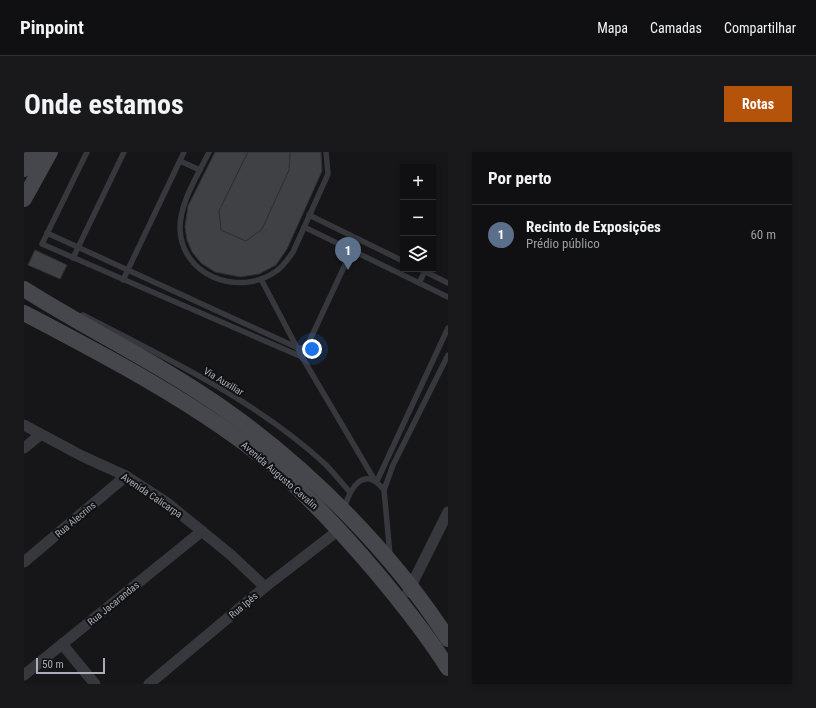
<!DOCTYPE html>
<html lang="pt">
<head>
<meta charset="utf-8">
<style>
	:root { --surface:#101012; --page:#19191b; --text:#f1f3f6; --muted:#9c9d9f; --line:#303032; --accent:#b45309 }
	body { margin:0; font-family:"Roboto Condensed",sans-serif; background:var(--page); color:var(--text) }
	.controls { position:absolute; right:12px; top:12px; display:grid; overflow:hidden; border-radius:0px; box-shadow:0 2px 6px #0003 }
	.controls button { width:36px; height:36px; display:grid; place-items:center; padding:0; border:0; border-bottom:1px solid var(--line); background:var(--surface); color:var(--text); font:20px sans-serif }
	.scale { position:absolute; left:12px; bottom:10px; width:69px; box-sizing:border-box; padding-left:4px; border:2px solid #a8adb8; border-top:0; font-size:11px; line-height:14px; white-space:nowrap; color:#a8adb8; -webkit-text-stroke:3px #111113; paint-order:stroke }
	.you { position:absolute; left:288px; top:197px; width:14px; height:14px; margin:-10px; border:3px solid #fff; border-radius:50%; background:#1a73e8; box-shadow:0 0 0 6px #1a73e833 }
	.badge { display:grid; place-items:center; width:26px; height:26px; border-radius:50%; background:var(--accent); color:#fff; font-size:13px; font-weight:700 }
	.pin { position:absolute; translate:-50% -33px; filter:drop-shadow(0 1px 2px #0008) }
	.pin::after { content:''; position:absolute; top:21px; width:14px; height:12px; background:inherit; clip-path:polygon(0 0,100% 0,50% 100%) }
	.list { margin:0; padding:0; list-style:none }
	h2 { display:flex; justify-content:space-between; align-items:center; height:52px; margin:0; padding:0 16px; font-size:17px }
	h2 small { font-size:13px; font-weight:400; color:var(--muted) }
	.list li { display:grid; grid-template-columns:26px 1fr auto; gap:12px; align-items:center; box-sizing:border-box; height:60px; padding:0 16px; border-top:1px solid var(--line) }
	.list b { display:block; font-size:15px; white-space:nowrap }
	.list p { margin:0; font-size:13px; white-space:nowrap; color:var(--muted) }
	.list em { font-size:13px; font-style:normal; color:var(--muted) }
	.icon { flex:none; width:22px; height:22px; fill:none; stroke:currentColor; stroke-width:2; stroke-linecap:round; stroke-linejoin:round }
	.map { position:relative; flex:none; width:424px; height:532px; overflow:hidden; border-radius:0px }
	header { display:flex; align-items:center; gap:24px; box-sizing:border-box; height:56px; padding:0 20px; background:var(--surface); border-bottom:1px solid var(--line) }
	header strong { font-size:19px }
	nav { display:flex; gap:22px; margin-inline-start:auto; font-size:14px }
	.intro { display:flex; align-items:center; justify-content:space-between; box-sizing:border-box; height:96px; padding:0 24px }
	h1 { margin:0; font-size:28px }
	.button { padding:10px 18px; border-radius:0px; background:var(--accent); color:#fff; font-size:14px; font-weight:700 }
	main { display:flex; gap:24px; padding:0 24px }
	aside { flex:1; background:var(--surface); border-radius:0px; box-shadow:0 2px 6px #0003 }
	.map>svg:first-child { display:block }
	.building { fill:#404145; stroke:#303034 }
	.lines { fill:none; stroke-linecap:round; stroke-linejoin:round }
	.lane { stroke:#37383d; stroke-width:5.5 }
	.street { stroke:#37383d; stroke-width:11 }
	.secondary { stroke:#45474d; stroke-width:16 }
	.labels { text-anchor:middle; stroke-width:4; stroke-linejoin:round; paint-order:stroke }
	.street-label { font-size:10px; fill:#a8adb8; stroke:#111113 }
</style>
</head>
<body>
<header>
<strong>Pinpoint</strong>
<nav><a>Mapa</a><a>Camadas</a><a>Compartilhar</a></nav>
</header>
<div class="intro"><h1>Onde estamos</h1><a class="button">Rotas</a></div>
<main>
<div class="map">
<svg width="424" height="532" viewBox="0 0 424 532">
	<rect width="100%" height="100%" fill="#161618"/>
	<g class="building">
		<path d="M191 0H224L195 59 197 78 222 89 238 77 265 18 266 0H297L298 19 263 97 252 113 235 122 216 125 191 120 177 111 168 100 163 88 161 75 164 54Z"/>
		<path d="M224 0H266L265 18 238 77 222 89 197 78 195 59Z"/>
		<path d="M11 98 43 113 36 127 4 113Z"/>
	</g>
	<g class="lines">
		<g class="lane">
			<path d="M63 0 18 92 278 205 333 87"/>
			<path d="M185 0C174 23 156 50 156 76 157 124 214 145 251 120 259 115 264 107 269 100L304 22 302 0"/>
			<path d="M156 9 176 18"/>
			<path d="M285 63 379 109"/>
			<path d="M280 75 424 145"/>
			<path d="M23 81 274 196H282"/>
			<path d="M49 106 100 0"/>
			<path d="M396 117 424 131"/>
			<path d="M237 127 278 205 350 327"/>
			<path d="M99 128 160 0"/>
			<path d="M395 131 401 119"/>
			<path d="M57 164 59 163C143 207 232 248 301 312 310 321 317 330 325 339"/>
			<path d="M353 329 424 176"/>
			<path d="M360 338 369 313 424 203"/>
			<path d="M320 357C326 336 340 312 360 338L366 403"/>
		</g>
		<g class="street">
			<path d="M0 273 58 304 102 324 142 350 207 403 241 435"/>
			<path d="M0 296 16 283"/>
			<path d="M0 410 102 324"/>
			<path d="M384 440 424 360"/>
			<path d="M38 492 71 532"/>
			<path d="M0 523 178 379"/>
			<path d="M125 532 241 435 316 377"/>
		</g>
		<g class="secondary">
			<path d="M0 17 10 0"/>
			<path d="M0 47 26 0"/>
			<path d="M0 137C68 180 142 215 207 262 288 320 370 403 424 487"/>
			<path d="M0 161C74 200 151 240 219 290 269 327 311 372 351 419 377 450 402 481 424 516"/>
		</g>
	</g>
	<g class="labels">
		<g class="street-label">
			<text transform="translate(200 229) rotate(31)" y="4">Via Auxiliar</text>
			<text transform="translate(256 323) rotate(41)" y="4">Avenida Augusto Cavalin</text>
			<text transform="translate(128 343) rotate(34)" y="4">Avenida Calicarpa</text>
			<text transform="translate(51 367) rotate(-40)" y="4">Rua Alecrins</text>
			<text transform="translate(89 451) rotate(-39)" y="4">Rua Jacarandas</text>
			<text transform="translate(219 453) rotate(-40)" y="4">Rua Ipês</text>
		</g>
	</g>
</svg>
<div class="controls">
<button>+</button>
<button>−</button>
<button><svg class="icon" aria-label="layers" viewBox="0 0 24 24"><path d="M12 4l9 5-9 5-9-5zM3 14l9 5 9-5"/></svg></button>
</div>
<div class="scale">50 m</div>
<div class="you"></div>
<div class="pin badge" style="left:324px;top:118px;background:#5c6f8a">1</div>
</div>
<aside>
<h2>Por perto<small></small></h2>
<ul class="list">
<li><span class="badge" style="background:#5c6f8a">1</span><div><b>Recinto de Exposições</b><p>Prédio público</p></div><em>60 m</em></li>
</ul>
</aside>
</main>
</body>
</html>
